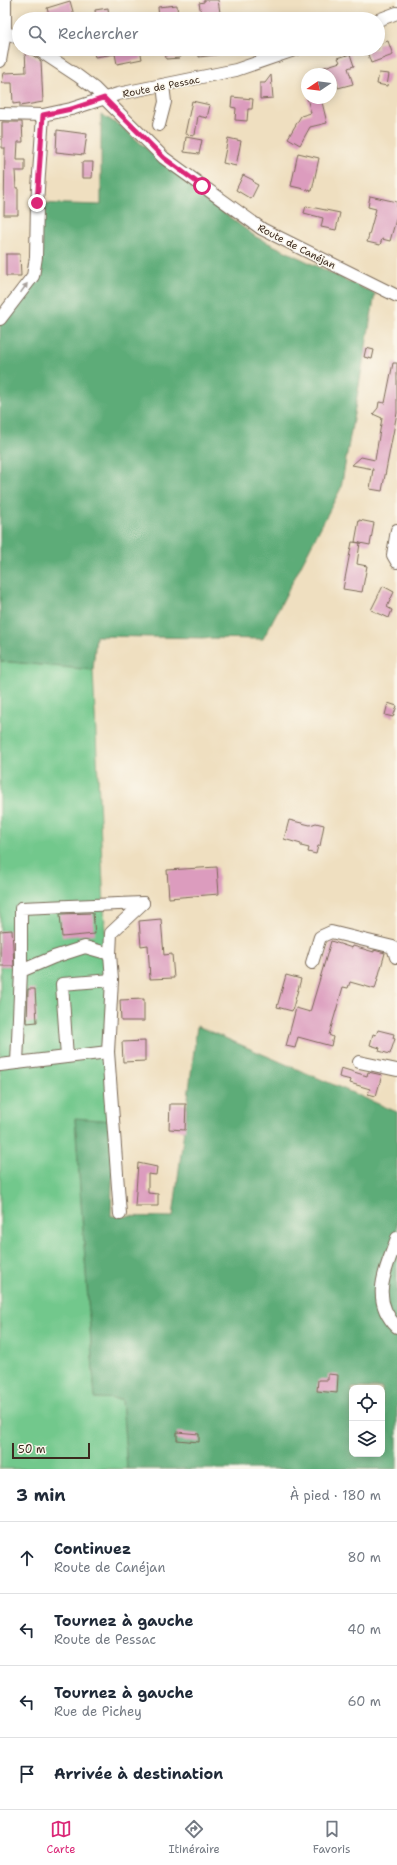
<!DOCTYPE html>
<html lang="fr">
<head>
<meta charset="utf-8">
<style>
	:root { --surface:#fff; --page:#f2f2f3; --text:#1f2937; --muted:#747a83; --line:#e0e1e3; --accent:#db2777 }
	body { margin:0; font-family:"Shantell Sans",sans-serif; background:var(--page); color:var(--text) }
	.controls { position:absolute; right:12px; bottom:12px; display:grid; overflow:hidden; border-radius:8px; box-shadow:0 2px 10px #0003 }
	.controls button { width:36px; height:36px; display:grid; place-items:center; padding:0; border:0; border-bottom:1px solid var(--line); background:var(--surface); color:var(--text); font:20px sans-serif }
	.compass { position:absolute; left:301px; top:68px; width:36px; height:36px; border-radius:50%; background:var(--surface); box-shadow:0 2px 10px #0003; rotate:257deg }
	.scale { position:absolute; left:12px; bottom:10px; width:78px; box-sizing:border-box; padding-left:4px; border:2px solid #3b2a1e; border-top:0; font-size:11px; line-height:14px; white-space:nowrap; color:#3b2a1e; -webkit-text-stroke:3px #fbf7ec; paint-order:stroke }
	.stop { position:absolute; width:12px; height:12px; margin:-9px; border:3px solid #db2777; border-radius:50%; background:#fff }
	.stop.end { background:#db2777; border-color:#fff; box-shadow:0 1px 4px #0008 }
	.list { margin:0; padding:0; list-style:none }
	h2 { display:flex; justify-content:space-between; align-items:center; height:52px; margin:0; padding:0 16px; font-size:17px }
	h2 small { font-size:13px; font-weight:400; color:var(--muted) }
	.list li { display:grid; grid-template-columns:26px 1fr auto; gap:12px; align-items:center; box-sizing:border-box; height:72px; padding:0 16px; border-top:1px solid var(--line) }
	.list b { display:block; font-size:15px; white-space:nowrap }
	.list p { margin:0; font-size:13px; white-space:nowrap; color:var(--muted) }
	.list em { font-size:13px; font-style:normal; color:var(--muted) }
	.icon { flex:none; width:22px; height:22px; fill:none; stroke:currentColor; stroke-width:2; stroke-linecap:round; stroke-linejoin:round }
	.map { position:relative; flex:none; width:397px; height:1469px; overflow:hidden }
	.search { position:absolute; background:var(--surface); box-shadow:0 2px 10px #0003; left:12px; right:12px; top:12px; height:44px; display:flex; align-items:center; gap:10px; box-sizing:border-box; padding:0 14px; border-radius:22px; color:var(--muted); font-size:15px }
	.sheet { height:340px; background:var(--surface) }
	nav { display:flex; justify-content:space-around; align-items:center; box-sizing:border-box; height:56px; border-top:1px solid var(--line); background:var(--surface); font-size:11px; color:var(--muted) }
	nav a { display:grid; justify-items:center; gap:2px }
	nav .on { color:var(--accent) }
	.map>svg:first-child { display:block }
	.green { fill:#72c88c; stroke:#567955 }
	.forest { fill:#5dac78; stroke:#4c6b4b; fill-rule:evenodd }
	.building { fill:#dc9cbe }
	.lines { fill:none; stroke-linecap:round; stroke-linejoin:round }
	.minor-casing { stroke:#7a6957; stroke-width:14 }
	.minor { stroke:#fff; stroke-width:12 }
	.oneway { fill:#a79f9a }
	.route { stroke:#db2777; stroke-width:5 }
	.labels { text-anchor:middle; stroke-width:3; stroke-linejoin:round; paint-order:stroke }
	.street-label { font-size:10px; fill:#3b2a1e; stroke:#fbf7ec }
</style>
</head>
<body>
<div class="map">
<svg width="397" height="1469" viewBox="0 0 397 1469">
	<rect width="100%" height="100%" fill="#fbf7ec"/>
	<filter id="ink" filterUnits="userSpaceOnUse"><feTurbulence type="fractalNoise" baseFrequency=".025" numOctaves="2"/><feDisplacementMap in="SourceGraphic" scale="8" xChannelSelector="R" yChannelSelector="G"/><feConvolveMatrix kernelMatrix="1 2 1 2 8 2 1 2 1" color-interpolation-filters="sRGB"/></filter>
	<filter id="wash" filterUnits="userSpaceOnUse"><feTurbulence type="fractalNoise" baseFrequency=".012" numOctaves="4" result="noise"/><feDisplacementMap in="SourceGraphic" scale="16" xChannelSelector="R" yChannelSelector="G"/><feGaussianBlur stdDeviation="0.9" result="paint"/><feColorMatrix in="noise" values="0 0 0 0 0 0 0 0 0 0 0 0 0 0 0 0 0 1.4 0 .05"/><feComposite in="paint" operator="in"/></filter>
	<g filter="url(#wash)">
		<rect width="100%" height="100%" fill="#efdfc0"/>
		<path class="green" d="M0 661 93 670 114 1121 75 1119 95 1398 122 1399 127 1469H0Z"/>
		<g class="forest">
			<path d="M101 114 122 127 200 195 256 237 375 294 341 488 263 639 96 636 93 670 0 661V319L33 276 37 203 101 205Z"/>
			<path d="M197 1026 397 1112V1469H127L122 1399 95 1398 75 1118 114 1121 111 1216 173 1217ZM352 1388H382V1454H352Z"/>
		</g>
		<g id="blocks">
			<g class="building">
				<path d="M204 0H218L221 19H202L199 3 204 2Z"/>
				<path d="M70 1 74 15 61 19H50L47 8Z"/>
				<path d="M177 5 178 19H159L158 7Z"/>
				<path d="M108 8 109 17 96 19 95 10Z"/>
				<path d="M388 41 393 55 371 63 366 49H378V44Z"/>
				<path d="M93 49H140L142 59 117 64 115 54 95 57Z"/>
				<path d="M165 49H179L180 58 166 59Z"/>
				<path d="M198 49H222V54L199 57Z"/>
				<path d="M25 50 41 61 43 102 20 106V103L13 104 12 83H2L4 73 26 72Z"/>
				<path d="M350 54 354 66 348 68 353 84 338 88 333 74H309V72L340 62 338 58Z"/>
				<path d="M379 73 389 74 387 86 377 84Z"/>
				<path d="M271 75 273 98 260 99V83H265Z"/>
				<path d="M232 97 253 99 252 109H248L247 121 235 120 236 108 231 107Z"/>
				<path d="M307 98H321L327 123 310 127 300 145 288 138 301 116 311 113Z"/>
				<path d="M192 101 210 105 207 118 198 116 195 135 185 134Z"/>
				<path d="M2 122H22L23 142H18L17 160H25V171H15L16 188H18V215H4L5 148H2Z"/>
				<path d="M57 130 87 134 84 155 56 152Z"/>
				<path d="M186 137 202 140 199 154 184 152Z"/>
				<path d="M228 138 241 141 236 166 223 163Z"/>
				<path d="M298 153 319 158 312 191 291 186Z"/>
				<path d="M82 162H93L92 178H82Z"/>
				<path d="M243 175 253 180 254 183 258 185 251 199 236 190Z"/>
				<path d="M370 196 397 202V216L390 241 382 239 380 245 367 242 376 209 368 207Z"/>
				<path d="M306 206 340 213 336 230 321 227 323 218 304 213Z"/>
				<path d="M6 254H20L21 276H6Z"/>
				<path d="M366 348 374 350 372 359 364 357Z"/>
				<path d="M393 363H397V413L382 491 370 489 373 469 352 465 361 457 375 460 382 418 373 414 378 408 379 402 385 403Z"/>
				<path d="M359 520 374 523 370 545 355 542Z"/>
				<path d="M352 542 360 543 357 564 367 566 362 592 343 589Z"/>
				<path d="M383 586 394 592 387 607 392 610 389 618 371 610Z"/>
				<path d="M388 703 397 706 393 717 385 715Z"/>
				<path d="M289 820 310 825 316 823 324 825 320 846H318L316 854 308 852 309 848 301 846V844L284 839Z"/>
				<path d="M217 867 219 894 169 898 167 870Z"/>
				<path d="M93 913 95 934 62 937 60 914Z"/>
				<path d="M161 919 164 955 172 954 174 978 150 979 148 945 141 946 139 921Z"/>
				<path d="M12 930 14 966H0V931Z"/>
				<path d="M331 941 352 948 353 946 374 952V950L385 953 375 989 350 982 348 988 343 987 329 1035 333 1037 331 1046 298 1037 295 1048 286 1046 296 1008 310 1012Z"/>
				<path d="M286 975 301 979 292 1011 277 1007Z"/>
				<path d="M28 989H35L37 1022 27 1023Z"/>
				<path d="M144 999V1021H121L120 1000Z"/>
				<path d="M378 1030 394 1034 393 1038 395 1039 390 1054 379 1051 380 1048 370 1045 373 1034 376 1035Z"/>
				<path d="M145 1041V1061L123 1062 122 1042Z"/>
				<path d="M341 1068 367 1076 368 1072 382 1075 376 1096 368 1094 370 1089 350 1083 351 1080 339 1077Z"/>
				<path d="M170 1104H186L185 1130 169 1129Z"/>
				<path d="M138 1163 157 1167 156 1175 148 1174V1193L158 1194V1206H135Z"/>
				<path d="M328 1374 338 1375 337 1393 317 1391 318 1380H328Z"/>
				<path d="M177 1432 199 1434V1442L177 1440Z"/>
			</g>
		</g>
	</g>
	<g filter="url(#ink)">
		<use href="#blocks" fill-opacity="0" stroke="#7a6957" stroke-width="1"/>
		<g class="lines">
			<defs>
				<g id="minor">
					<path d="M378 20 397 13"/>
					<path d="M0 30 19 38"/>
					<path d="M37 49 78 76 94 88 164 158 262 229 397 296"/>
					<path d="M0 61 5 32V0"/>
					<path d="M0 114 43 115 71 109 118 94 236 70 297 49"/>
					<path d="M159 125 165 102 163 85"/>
					<path d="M0 319 33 276 36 257 37 203 43 115"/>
					<path d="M397 530 393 555 397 562"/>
					<path d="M110 954 111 933 143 903"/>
					<path d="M312 963 320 937 331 932 393 947 396 957"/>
					<path d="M21 971V908L143 903"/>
					<path d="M108 1052 120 1214"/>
					<path d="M359 1062 397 1070"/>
					<path d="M17 1063 21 971 54 957 85 947 110 954 112 980"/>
					<path d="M0 1065 108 1052 112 980 62 984 67 1057"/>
					<path d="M397 1238C386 1270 369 1299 397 1327"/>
				</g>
			</defs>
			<use href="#minor" class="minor-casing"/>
			<use href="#minor" class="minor"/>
		</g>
		<defs><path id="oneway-solid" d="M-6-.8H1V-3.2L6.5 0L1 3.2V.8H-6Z"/></defs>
		<use class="oneway" href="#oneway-solid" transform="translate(24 288) rotate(-55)"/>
	</g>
	<g class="lines" filter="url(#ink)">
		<path class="route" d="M37 203 43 115 71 109 104 98 164 158 202 186"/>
	</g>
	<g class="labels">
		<g class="street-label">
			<text transform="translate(161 86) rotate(-11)" y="4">Route de Pessac</text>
			<text transform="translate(297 246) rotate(27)" y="4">Route de Canéjan</text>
		</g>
	</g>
</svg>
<div class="controls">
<button><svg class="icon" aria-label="locate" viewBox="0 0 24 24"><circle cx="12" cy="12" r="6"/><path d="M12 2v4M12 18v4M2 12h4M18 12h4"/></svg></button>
<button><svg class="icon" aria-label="layers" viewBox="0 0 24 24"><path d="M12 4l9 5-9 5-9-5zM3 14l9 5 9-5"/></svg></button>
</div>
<svg class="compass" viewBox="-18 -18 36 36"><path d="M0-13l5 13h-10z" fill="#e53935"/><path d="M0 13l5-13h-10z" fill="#747a83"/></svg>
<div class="scale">50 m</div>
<div class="stop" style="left:202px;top:186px"></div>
<div class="stop end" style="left:37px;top:203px"></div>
<div class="search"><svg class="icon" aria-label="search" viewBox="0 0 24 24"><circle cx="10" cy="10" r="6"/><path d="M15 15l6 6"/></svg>Rechercher</div>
</div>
<section class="sheet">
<h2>3 min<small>À pied · 180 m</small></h2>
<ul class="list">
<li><svg class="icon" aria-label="ahead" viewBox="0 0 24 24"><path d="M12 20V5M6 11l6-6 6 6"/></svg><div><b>Continuez</b><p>Route de Canéjan</p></div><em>80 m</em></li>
<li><svg class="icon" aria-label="left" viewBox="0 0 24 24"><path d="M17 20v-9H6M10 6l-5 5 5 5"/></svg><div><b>Tournez à gauche</b><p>Route de Pessac</p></div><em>40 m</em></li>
<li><svg class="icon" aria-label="left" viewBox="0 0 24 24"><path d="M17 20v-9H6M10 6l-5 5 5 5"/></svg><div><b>Tournez à gauche</b><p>Rue de Pichey</p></div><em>60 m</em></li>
<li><svg class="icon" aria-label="arrive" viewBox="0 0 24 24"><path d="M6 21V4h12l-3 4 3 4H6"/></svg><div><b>Arrivée à destination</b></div></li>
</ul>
</section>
<nav>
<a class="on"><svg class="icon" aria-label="map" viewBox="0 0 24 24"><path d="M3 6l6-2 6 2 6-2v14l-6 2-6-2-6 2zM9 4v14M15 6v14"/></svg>Carte</a>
<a><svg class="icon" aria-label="directions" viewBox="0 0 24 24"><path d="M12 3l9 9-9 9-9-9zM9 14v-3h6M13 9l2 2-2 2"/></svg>Itinéraire</a>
<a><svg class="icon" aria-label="saved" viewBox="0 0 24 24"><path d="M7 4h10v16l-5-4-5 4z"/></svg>Favoris</a>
</nav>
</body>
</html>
